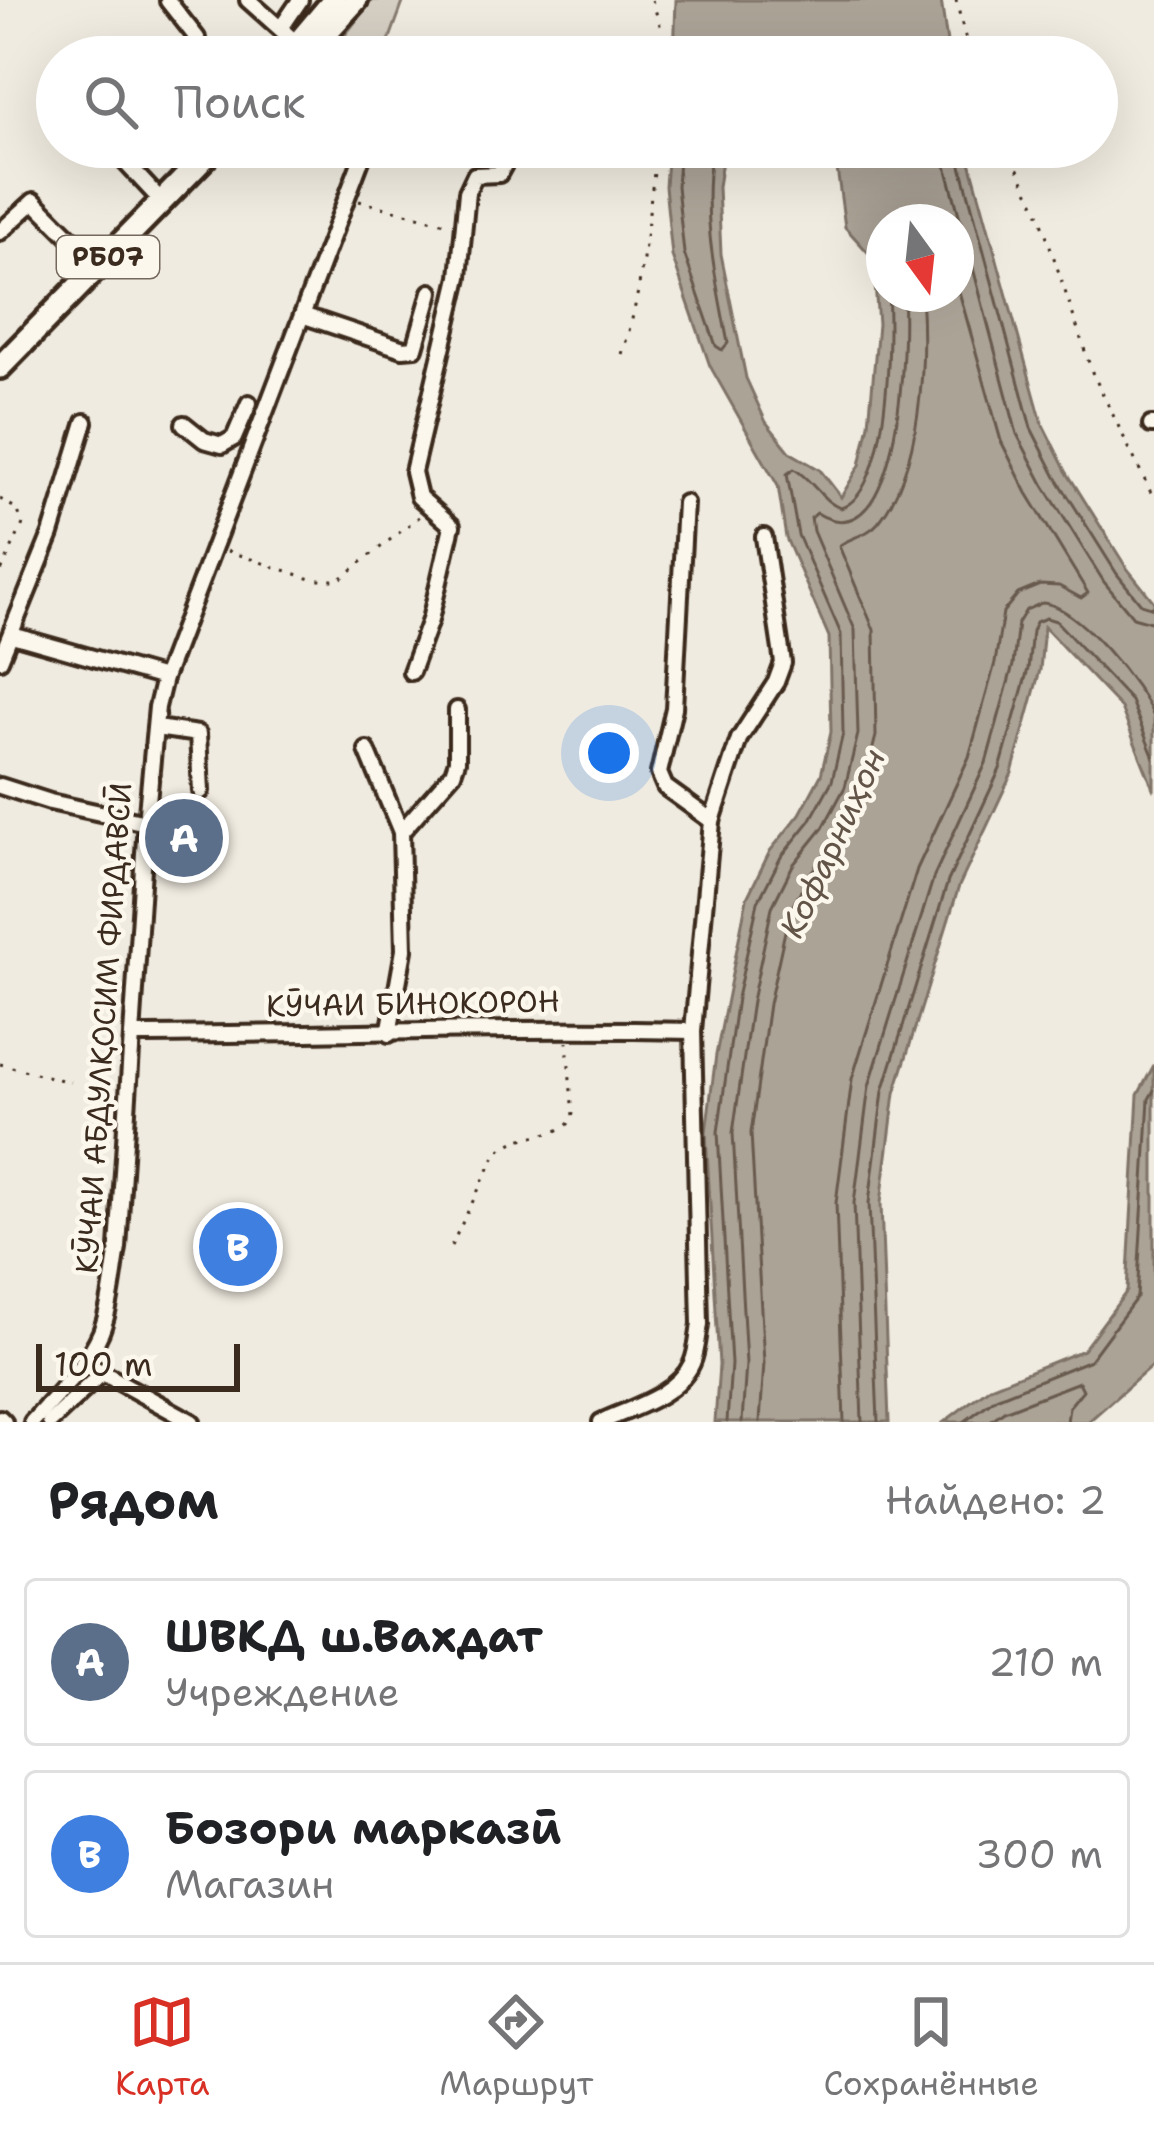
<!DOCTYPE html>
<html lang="ru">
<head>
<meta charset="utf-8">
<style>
	:root { --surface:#fff; --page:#f6f6f6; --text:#202124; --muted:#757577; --line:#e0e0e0; --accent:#d93025 }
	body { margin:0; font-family:"Shantell Sans",sans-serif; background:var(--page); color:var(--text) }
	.compass { position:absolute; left:866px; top:204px; width:108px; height:108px; border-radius:50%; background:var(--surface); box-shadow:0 12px 48px #0002; rotate:165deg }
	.scale { position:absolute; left:36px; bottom:30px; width:204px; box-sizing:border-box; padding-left:12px; border:6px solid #3b2a1e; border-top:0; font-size:33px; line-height:42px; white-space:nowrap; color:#3b2a1e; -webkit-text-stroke:9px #fbf7ec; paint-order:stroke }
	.you { position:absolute; left:609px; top:753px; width:42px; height:42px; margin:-30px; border:9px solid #fff; border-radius:50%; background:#1a73e8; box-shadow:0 0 0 18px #1a73e833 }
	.badge { display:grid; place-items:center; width:78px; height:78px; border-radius:50%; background:var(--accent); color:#fff; font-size:39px; font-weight:700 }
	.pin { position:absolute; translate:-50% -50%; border:6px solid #fff; box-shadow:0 3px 12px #0006 }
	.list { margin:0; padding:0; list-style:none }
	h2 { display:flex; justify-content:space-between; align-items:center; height:156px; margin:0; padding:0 48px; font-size:51px }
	h2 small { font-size:39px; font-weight:400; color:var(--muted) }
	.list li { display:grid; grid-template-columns:78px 1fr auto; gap:36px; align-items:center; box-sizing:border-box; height:168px; margin:0 24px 24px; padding:0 24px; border:3px solid var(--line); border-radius:12px }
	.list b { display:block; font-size:45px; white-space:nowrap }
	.list p { margin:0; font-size:39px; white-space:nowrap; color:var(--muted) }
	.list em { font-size:39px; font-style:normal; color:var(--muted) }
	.icon { flex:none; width:66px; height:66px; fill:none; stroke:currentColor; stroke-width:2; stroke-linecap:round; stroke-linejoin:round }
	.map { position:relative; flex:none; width:1154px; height:1422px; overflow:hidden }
	.search { position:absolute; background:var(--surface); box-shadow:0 12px 48px #0002; left:36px; right:36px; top:36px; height:132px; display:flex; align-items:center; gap:30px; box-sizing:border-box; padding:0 42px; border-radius:66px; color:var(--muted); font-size:45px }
	.sheet { height:540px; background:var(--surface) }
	nav { display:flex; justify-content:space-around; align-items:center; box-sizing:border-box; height:168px; border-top:3px solid var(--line); background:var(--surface); font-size:33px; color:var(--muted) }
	nav a { display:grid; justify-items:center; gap:6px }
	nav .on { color:var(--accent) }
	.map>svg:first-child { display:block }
	.green { fill:#d5cec3; stroke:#887c70; stroke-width:3 }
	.water { fill:#aca397; stroke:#7f7367; stroke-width:3; fill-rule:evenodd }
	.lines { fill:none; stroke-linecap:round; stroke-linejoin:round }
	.shore { stroke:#685a4e; stroke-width:3 }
	.minor-casing { stroke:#3b2a1e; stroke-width:22 }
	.highway-casing { stroke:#3b2a1e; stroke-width:30 }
	.path { stroke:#3b2a1e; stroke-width:3; stroke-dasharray:3 9; stroke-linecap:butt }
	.minor { stroke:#fbf7ec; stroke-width:14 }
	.highway { stroke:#fbf7ec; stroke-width:21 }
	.labels { text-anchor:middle; stroke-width:9; stroke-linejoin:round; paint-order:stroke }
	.shield { fill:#fbf7ec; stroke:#75685c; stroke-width:3 }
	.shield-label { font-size:27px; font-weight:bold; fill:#3b2a1e }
	.street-label { font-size:30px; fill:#3b2a1e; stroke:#fbf7ec }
	.water-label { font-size:33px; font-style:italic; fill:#635448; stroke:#fbf7ec }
</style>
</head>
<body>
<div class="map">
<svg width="1154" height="1422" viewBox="0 0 1154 1422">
	<rect width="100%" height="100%" fill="#f0ebe0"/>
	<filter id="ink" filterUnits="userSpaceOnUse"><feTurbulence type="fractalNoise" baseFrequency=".00833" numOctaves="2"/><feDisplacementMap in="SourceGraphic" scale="24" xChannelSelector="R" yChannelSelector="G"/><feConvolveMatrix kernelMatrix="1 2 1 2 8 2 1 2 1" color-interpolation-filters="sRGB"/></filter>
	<g filter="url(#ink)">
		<path class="green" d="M372 0H404L383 57H357L355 49 342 39Z"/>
		<g class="water">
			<path d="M676 0H941L949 57H674Z"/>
			<path d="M668 147H724L718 187 721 254 746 378 766 422 791 453 820 470 841 497 860 465 869 424 878 324 873 258 845 227 834 147H966L1042 423 1066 471 1126 567 1154 602V791L1121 708 1044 627 1040 670 1012 773 959 886 895 1093 881 1203 889 1422H715L719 1365 706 1132 716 1055 747 898 770 851 800 814 821 775 831 732 829 637 786 538 778 486 710 366 672 256 665 186ZM956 222V294H884V222Z"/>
			<path d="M1154 1065V1364L1088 1422H944L990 1387 1083 1350 1127 1291 1138 1095Z"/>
		</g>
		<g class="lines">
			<g class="shore">
				<path d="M680 147 677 186 684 253 716 346 722 350 728 343C715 276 701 215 712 147"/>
				<path d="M941 147 1017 434 1043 484 1104 582 1133 617 1154 623"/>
				<path d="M956 147 1031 428 1056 477 1117 574 1141 604 1154 608"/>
				<path d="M727 1422 731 1364 718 1132 737 998 758 902 781 857 810 821 832 781 843 733 841 634 798 535 787 474 794 469C812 479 822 502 841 508 890 491 891 338 888 294"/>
				<path d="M742 1422 746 1364 733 1133 752 1001 772 907 793 865 823 828 845 787 858 734 855 630 813 531 811 518 817 513C903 565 906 339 903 294"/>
				<path d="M760 1422 764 1363 751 1133 769 1004 789 913 809 875 839 837 861 795 876 736 874 630 839 546C850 537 867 536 878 523 922 469 926 361 921 294"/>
				<path d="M844 1422 836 1203 852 1079 917 869 969 757 995 663 1003 612 1018 594 1040 585 1059 586 1081 598 1088 593 1027 493 1001 441 956 281"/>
				<path d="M862 1422 854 1203 869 1086 934 876 986 763 1013 665 1018 623 1026 610 1042 603C1076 604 1142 686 1154 717"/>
				<path d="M878 1422 869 1203 883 1091 948 881 1000 769 1028 669 1032 631 1036 622 1046 618 1056 621 1131 701 1154 758"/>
				<path d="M964 1422 996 1398 1090 1360 1137 1297 1149 1099 1154 1090"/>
				<path d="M989 1422 1004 1411 1079 1382 1083 1390 1069 1407 1067 1422"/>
			</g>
			<defs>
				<g id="minor">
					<path d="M248 0 303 49"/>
					<path d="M168 1 197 38 184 57"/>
					<path d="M281 28 300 0"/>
					<path d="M111 147 154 193"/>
					<path d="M0 232 34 201 91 258"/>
					<path d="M302 315 403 349 415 348 431 292"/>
					<path d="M184 424 204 440 222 445 234 438 249 403"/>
					<path d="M1151 425H1154"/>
					<path d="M12 635 164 678"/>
					<path d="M0 660 51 534 85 422"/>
					<path d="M411 672 430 620 452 526 419 497 413 472 459 277 467 192 475 175 499 174 514 147"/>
					<path d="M156 728 198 734 201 791"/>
					<path d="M367 750 401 832 404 950 389 1034"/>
					<path d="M0 786 50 802 146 823"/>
					<path d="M712 821 739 739 776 682 783 663 764 537"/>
					<path d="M401 832 453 773 457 761V710"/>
					<path d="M133 1035C320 1034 507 1027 693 1031"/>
					<path d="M83 1362 192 1422"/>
					<path d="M0 1418 4 1422"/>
					<path d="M32 1422C56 1395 87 1365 101 1332 111 1306 113 1276 118 1248L146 823 157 707 164 678 366 147"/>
					<path d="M50 1422 102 1373"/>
					<path d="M601 1422C631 1408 677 1396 692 1363 697 1352 698 1336 700 1324L693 1031 712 821 665 787 659 773 674 708 685 503"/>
				</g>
				<g id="highway">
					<path d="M286 57 334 0"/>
					<path d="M304 57 356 0"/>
					<path d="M0 367 215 147"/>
				</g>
			</defs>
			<use href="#minor" class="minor-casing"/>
			<use href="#highway" class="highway-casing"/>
			<g class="path">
				<path d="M652 0 661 28 662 57"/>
				<path d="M956 0 970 57"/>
				<path d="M1007 147 1038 210 1092 372 1154 499"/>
				<path d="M359 201 449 224"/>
				<path d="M622 354C645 286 646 217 658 147"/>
				<path d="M0 499 17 509 23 524 0 574"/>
				<path d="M227 551 314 580H339L419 517"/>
				<path d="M0 1064 70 1082"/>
				<path d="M451 1246 496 1154C523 1127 563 1142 573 1116L567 1042"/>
			</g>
			<use href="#minor" class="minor"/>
			<use href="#highway" class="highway"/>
		</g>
	</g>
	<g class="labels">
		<rect class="shield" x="57" y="236" width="102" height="42" rx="9"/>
		<g class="shield-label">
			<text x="108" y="266">РБ07</text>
		</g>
		<g class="street-label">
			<text transform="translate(413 1004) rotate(-1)" y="10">КӮЧАИ БИНОКОРОН</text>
			<text transform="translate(104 1028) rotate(-86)" y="10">КӮЧАИ АБДУЛҚОСИМ ФИРДАВСӢ</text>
		</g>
		<g class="water-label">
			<text transform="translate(832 843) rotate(-65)" y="12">Кофарниҳон</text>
		</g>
	</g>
</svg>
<svg class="compass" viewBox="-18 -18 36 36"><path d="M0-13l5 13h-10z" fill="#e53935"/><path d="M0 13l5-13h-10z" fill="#757577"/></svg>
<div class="scale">100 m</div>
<div class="you"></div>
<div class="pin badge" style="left:184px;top:838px;background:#5c6f8a">A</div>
<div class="pin badge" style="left:238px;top:1247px;background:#3f7fe0">B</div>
<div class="search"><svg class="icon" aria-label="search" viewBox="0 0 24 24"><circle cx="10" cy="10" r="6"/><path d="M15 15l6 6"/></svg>Поиск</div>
</div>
<section class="sheet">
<h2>Рядом<small>Найдено: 2</small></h2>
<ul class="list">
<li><span class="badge" style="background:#5c6f8a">A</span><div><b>ШВКД ш.Вахдат</b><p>Учреждение</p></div><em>210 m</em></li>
<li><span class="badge" style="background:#3f7fe0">B</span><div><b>Бозори марказӣ</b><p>Магазин</p></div><em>300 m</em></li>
</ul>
</section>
<nav>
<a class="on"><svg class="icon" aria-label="map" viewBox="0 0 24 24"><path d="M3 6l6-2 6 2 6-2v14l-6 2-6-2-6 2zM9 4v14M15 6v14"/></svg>Карта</a>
<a><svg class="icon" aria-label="directions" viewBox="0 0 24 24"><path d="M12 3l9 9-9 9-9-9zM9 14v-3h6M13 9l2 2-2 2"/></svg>Маршрут</a>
<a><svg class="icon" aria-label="saved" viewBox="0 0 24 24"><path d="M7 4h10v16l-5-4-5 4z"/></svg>Сохранённые</a>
</nav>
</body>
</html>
